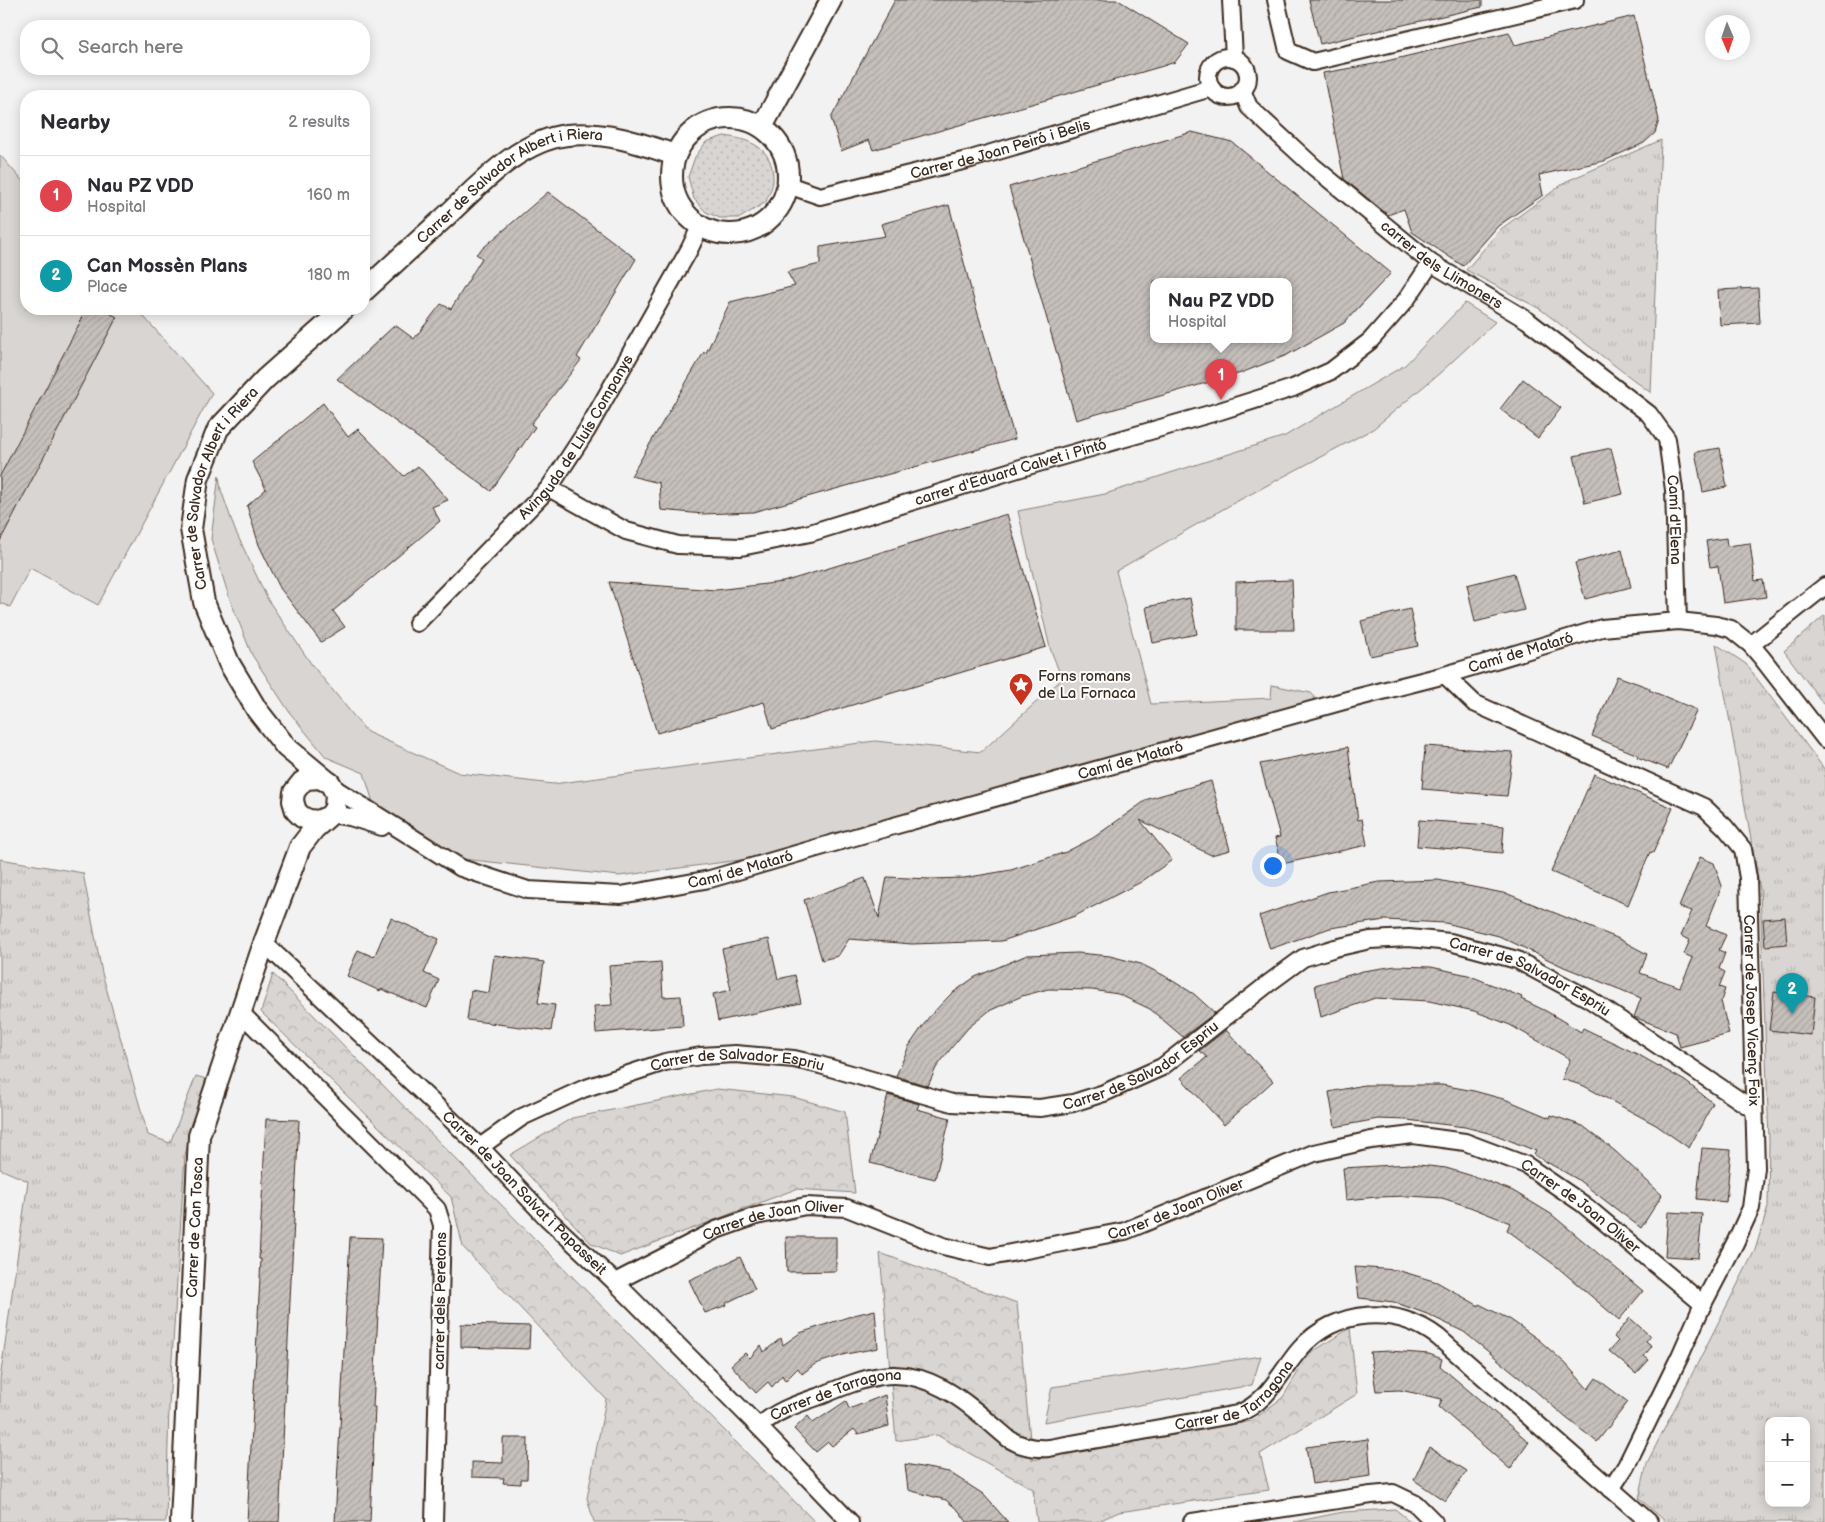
<!DOCTYPE html>
<html lang="en">
<head>
<meta charset="utf-8">
<style>
	:root { --surface:#fff; --page:#f7f7f7; --text:#2b2b33; --muted:#7c7c81; --line:#e1e1e2; --accent:#c8321e }
	body { margin:0; font-family:"Balsamiq Sans",sans-serif; background:var(--page); color:var(--text) }
	.controls { position:absolute; right:15px; bottom:15px; display:grid; overflow:hidden; border-radius:10px; box-shadow:0 2px 12px #0003 }
	.controls button { width:45px; height:45px; display:grid; place-items:center; padding:0; border:0; border-bottom:1px solid var(--line); background:var(--surface); color:var(--text); font:25px sans-serif }
	.compass { position:absolute; left:1705px; top:15px; width:45px; height:45px; border-radius:50%; background:var(--surface); box-shadow:0 2px 12px #0003; rotate:178deg }
	.you { position:absolute; left:1272px; top:865px; width:18px; height:18px; margin:-12px; border:4px solid #fff; border-radius:50%; background:#1a73e8; box-shadow:0 0 0 8px #1a73e833 }
	.badge { display:grid; place-items:center; width:32px; height:32px; border-radius:50%; background:var(--accent); color:#fff; font-size:16px; font-weight:700 }
	.pin { position:absolute; translate:-50% -41px; filter:drop-shadow(0 1px 2px #0008) }
	.pin::after { content:''; position:absolute; top:26px; width:18px; height:15px; background:inherit; clip-path:polygon(0 0,100% 0,50% 100%) }
	.popup { position:absolute; left:1150px; top:278px; width:142px; height:65px; box-sizing:border-box; display:grid; place-content:center; border-radius:10px; background:var(--surface); filter:drop-shadow(0 1px 4px #0005); font-size:16px; white-space:nowrap; color:var(--muted) }
	.popup b { font-size:19px; color:var(--text) }
	.popup::after { content:''; position:absolute; left:50%; top:100%; margin-left:-10px; border:10px solid transparent; border-top-color:var(--surface) }
	.list { margin:0; padding:0; list-style:none }
	h2 { display:flex; justify-content:space-between; align-items:center; height:65px; margin:0; padding:0 20px; font-size:21px }
	h2 small { font-size:16px; font-weight:400; color:var(--muted) }
	.list li { display:grid; grid-template-columns:32px 1fr auto; gap:15px; align-items:center; box-sizing:border-box; height:80px; padding:0 20px; border-top:1px solid var(--line) }
	.list b { display:block; font-size:19px; white-space:nowrap }
	.list p { margin:0; font-size:16px; white-space:nowrap; color:var(--muted) }
	.list em { font-size:16px; font-style:normal; color:var(--muted) }
	.icon { flex:none; width:28px; height:28px; fill:none; stroke:currentColor; stroke-width:2; stroke-linecap:round; stroke-linejoin:round }
	.map { position:relative; flex:none; width:1825px; height:1522px; overflow:hidden }
	.search { position:absolute; background:var(--surface); box-shadow:0 2px 12px #0003; left:20px; top:20px; width:350px; height:55px; display:flex; align-items:center; gap:12px; box-sizing:border-box; padding:0 18px; border-radius:20px; color:var(--muted); font-size:19px }
	.panel { position:absolute; background:var(--surface); box-shadow:0 2px 12px #0003; left:20px; top:90px; width:350px; height:225px; border-radius:20px }
	.map>svg:first-child { display:block }
	.grass { fill:url(#grass-tufts); stroke:#8a8078; fill-rule:evenodd }
	.forest { fill:url(#forest-crowns); stroke:#8a8078 }
	.park { fill:#d8d5d2; stroke:#8a8078 }
	.garden { fill:url(#garden-dots); stroke:#8a8078 }
	.building { fill:url(#building-hatch); stroke:#3b2a1e; fill-rule:evenodd }
	.lines { fill:none; stroke-linecap:round; stroke-linejoin:round }
	.minor-casing { stroke:#3b2a1e; stroke-width:20 }
	.tertiary-casing { stroke:#3b2a1e; stroke-width:24 }
	.minor { stroke:#fff; stroke-width:16 }
	.tertiary { stroke:#fff; stroke-width:20 }
	.labels { text-anchor:middle; stroke-width:4; stroke-linejoin:round; paint-order:stroke }
	.street-label { font-size:15px; fill:#3b2a1e; stroke:#fff }
	.poi-label { font-size:15px; fill:#3b2a1e; stroke:#fff; text-anchor:start }
</style>
</head>
<body>
<div class="map">
<svg width="1825" height="1522" viewBox="0 0 1825 1522">
	<defs>
		<pattern id="grass-tufts" width="24" height="20" patternUnits="userSpaceOnUse" patternTransform="scale(1.25)"><rect width="24" height="20" fill="#d8d5d2"/><path d="M3 7l-1-3M5 7V3M7 7l1-3M15 17l-1-3M17 17v-4M19 17l1-3" fill="none" stroke="#bab7b4"/></pattern>
		<pattern id="forest-crowns" width="20" height="18" patternUnits="userSpaceOnUse" patternTransform="scale(1.25)"><rect width="20" height="18" fill="#d8d5d2"/><path d="M2 6a3 3 0 1 1 6 0M12 15a3 3 0 1 1 6 0" fill="none" stroke="#bab7b4"/></pattern>
		<pattern id="garden-dots" width="8" height="8" patternUnits="userSpaceOnUse" patternTransform="scale(1.25)"><rect width="8" height="8" fill="#d8d5d2"/><path d="M2 2h.1M6 6h.1" fill="none" stroke="#bab7b4" stroke-width="1.8" stroke-linecap="round"/></pattern>
		<pattern id="building-hatch" width="6" height="6" patternUnits="userSpaceOnUse" patternTransform="scale(1.25)"><rect width="6" height="6" fill="#c6c0bd"/><path d="M-1 1l2-2M0 6l6-6M5 7l2-2" fill="none" stroke="#aba5a2"/></pattern>
	</defs>
	<rect width="100%" height="100%" fill="#f3f2f2"/>
	<filter id="ink" filterUnits="userSpaceOnUse"><feTurbulence type="fractalNoise" baseFrequency=".02" numOctaves="2"/><feDisplacementMap in="SourceGraphic" scale="10" xChannelSelector="R" yChannelSelector="G"/><feConvolveMatrix kernelMatrix="1 2 1 2 8 2 1 2 1" color-interpolation-filters="sRGB"/></filter>
	<g filter="url(#ink)">
		<g class="grass">
			<path d="M1661 140 1651 393 1540 309 1466 270 1501 229 1567 181Z"/>
			<path d="M1825 615V706L1784 651Z"/>
			<path d="M1716 644 1746 664 1825 770V1522H1666L1639 1498 1647 1463 1755 1250 1768 1207 1769 1140 1760 890ZM1769 1421H1806V1503H1769Z"/>
			<path d="M0 859 83 873 102 973 148 1135 170 1143 196 1076 206 1079 185 1155 169 1406 166 1522H0V1379L28 1181 0 1169Z"/>
		</g>
		<g class="forest">
			<path d="M273 974 815 1522H594L587 1498 606 1399 463 1247 451 1197 261 1012Z"/>
			<path d="M717 1089 793 1097 845 1112 855 1193 796 1189 620 1256 591 1243 510 1155 572 1118Z"/>
			<path d="M880 1253 1017 1303 1032 1460 1252 1421 1283 1397 1309 1354 1350 1328 1357 1394 1260 1454 1269 1490 1119 1512 1096 1522H1037L1033 1489 937 1435 896 1441Z"/>
		</g>
		<g class="park">
			<path d="M0 155 26 185V309H137L212 393 98 605 30 568 10 607 0 603Z"/>
			<path d="M1465 303 1495 322 1441 372 1373 429 1232 504 1116 571 1151 704 1271 698 1272 685 1311 693 1314 696V701L763 857 619 876 463 859 375 809 364 773 326 757 290 713 252 655 229 597 211 539 219 475 221 490 235 530 268 600 312 665 367 732 459 773 553 784 875 741 981 752 1062 679 1050 648 1018 511 1105 494 1285 436 1405 365Z"/>
			<path d="M1261 1356 1252 1385 1044 1422 1052 1387Z"/>
			<path d="M1395 1509 1411 1522H1294L1343 1512Z"/>
		</g>
		<path class="garden" d="M724 136C750 139 774 148 773 180 773 187 768 195 766 202L740 218H720L706 212 694 199 688 177 695 157 706 142Z"/>
		<g class="building">
			<path d="M895 0H1118L1189 44 1175 62 1163 66 873 150 869 140 841 151 831 118Z"/>
			<path d="M1309 0H1482V7L1320 44Z"/>
			<path d="M1634 16 1659 120 1655 133 1644 143 1604 161 1539 175 1543 195 1498 226 1463 266 1412 232 1404 209 1388 215 1344 179 1323 73 1374 64 1509 32 1515 45Z"/>
			<path d="M1192 132 1232 142 1391 273 1344 323 1287 355 1241 373 1076 420 1009 187ZM1154 281H1288V339H1154Z"/>
			<path d="M548 192 636 259 577 357 581 360 531 424 535 427 491 491 337 379 395 325 414 339 441 304 451 309 482 258 476 254Z"/>
			<path d="M949 205 973 297 1015 439 753 512 703 514 661 510 659 483 631 476 704 352 706 353 730 302 795 286 787 272 820 264V247L885 236 881 224Z"/>
			<path d="M1758 288 1760 323 1720 325 1718 290Z"/>
			<path d="M87 309H102L117 317 0 541V476Z"/>
			<path d="M1523 379 1561 408 1538 438 1500 409Z"/>
			<path d="M323 403 348 437 358 429 404 476 418 466 448 500 432 507 440 521 333 611 345 627 321 642 280 588 259 545 247 506 266 489 252 462Z"/>
			<path d="M1611 448 1623 494 1585 503 1574 456Z"/>
			<path d="M1720 448 1727 487 1703 492 1695 452Z"/>
			<path d="M1007 514 1046 647 772 729 764 702 657 733 609 582 716 590 783 582Z"/>
			<path d="M1726 538 1727 546 1750 543 1755 581 1763 580 1766 597 1723 603 1718 566 1710 567 1706 541Z"/>
			<path d="M1622 550 1631 587 1585 599 1575 563Z"/>
			<path d="M1514 573 1524 610 1475 622 1467 585Z"/>
			<path d="M1292 580 1294 630H1236V582Z"/>
			<path d="M1190 598 1197 634 1153 643 1146 607Z"/>
			<path d="M1410 609 1418 646 1370 656 1361 621Z"/>
			<path d="M1617 676 1650 688 1649 690 1697 710 1668 769 1637 757 1638 755 1592 736Z"/>
			<path d="M1425 746 1513 752 1507 796 1422 789Z"/>
			<path d="M1348 747 1358 820 1362 819 1367 845 1282 864 1275 838 1280 837 1260 764Z"/>
			<path d="M1594 774 1673 808 1653 853 1650 852 1628 905 1551 872Z"/>
			<path d="M1211 781 1230 850 1211 855 1140 820 1172 860 1141 882 1075 916 1002 941 912 944 849 939 838 956 822 960 804 900 865 878 879 918 887 877 930 879 964 878 1011 870 1066 852 1093 838 1148 799Z"/>
			<path d="M1419 820 1504 826 1502 853 1417 846Z"/>
			<path d="M1700 857 1714 863 1722 886 1706 926 1726 935 1719 950 1725 953 1719 969 1725 972 1719 987 1725 989 1721 1001 1729 1034 1680 1047 1676 1033 1634 1017 1641 998 1564 967 1499 936 1445 923 1385 920 1330 928 1270 949 1259 916 1328 892 1379 882 1438 880 1508 894 1617 938 1647 954 1640 973 1680 987 1693 958 1684 954 1690 940 1681 936 1692 911 1679 907Z"/>
			<path d="M1785 917 1787 944 1765 946 1763 919Z"/>
			<path d="M391 918 439 939 424 973 439 980 427 1008 381 989 380 991 347 976 358 950 374 957Z"/>
			<path d="M769 939 778 979 795 975 801 1003 718 1021 713 994 731 990 722 949Z"/>
			<path d="M1078 953 1110 956 1141 964 1163 975 1194 994 1215 1013 1183 1037 1150 1009 1118 994 1092 990 1048 989 1022 996 989 1011 968 1028 952 1047 936 1068 928 1086 896 1076 909 1046 929 1017 951 994 975 977 1027 955Z"/>
			<path d="M494 955 544 962 538 1003 555 1005 551 1031 467 1020 471 990 489 993Z"/>
			<path d="M661 962 663 997 681 996 683 1026 596 1033 594 1006 612 1005 609 966Z"/>
			<path d="M1396 966 1431 967 1468 975 1522 997 1521 999 1546 1011 1581 1032 1583 1028 1639 1055 1685 1081 1713 1103 1689 1148 1656 1125 1619 1105 1584 1086 1562 1079 1570 1059 1510 1025 1474 1011 1429 1001 1375 998 1321 1017 1315 985 1363 971Z"/>
			<path d="M1774 992 1815 997 1811 1035 1769 1030Z"/>
			<path d="M1226 1030 1273 1081 1224 1125 1181 1078 1207 1057 1199 1051Z"/>
			<path d="M1364 1085H1442L1474 1091 1507 1100 1550 1118 1551 1115 1583 1126 1615 1151 1662 1195 1641 1228 1577 1179 1534 1155 1536 1151 1496 1135 1465 1127 1407 1120 1378 1119 1335 1127 1329 1092Z"/>
			<path d="M888 1095 919 1104 917 1109 950 1118 935 1179 870 1163Z"/>
			<path d="M266 1119 299 1120 279 1522H247L261 1259H259Z"/>
			<path d="M1702 1148 1731 1150 1726 1202 1697 1199Z"/>
			<path d="M1410 1164 1446 1168 1479 1178 1513 1191 1551 1214 1643 1291 1619 1320 1556 1266 1507 1230 1510 1223 1470 1207 1442 1198 1409 1196 1377 1197 1346 1200 1343 1168Z"/>
			<path d="M1668 1212 1702 1214 1698 1258 1665 1256Z"/>
			<path d="M350 1237 382 1238 373 1407H375L370 1522H335Z"/>
			<path d="M786 1237H836V1271L787 1272Z"/>
			<path d="M740 1257 755 1289 726 1303 727 1305 705 1313 689 1280Z"/>
			<path d="M1355 1267 1397 1270 1437 1282 1479 1306V1304L1511 1320 1539 1340 1566 1364 1588 1389 1596 1378 1628 1402 1597 1442 1565 1417 1522 1379 1464 1332 1427 1314 1394 1302 1359 1298Z"/>
			<path d="M875 1310 878 1348 846 1354 815 1364 802 1374 798 1368 785 1381 782 1375 772 1387 768 1382 756 1393 731 1365 745 1353 750 1358 761 1345 764 1352 781 1338 783 1345 800 1333 854 1315Z"/>
			<path d="M1630 1318 1650 1336 1646 1341 1652 1346 1644 1356 1649 1360 1636 1374 1609 1351 1618 1341 1614 1337Z"/>
			<path d="M461 1324 530 1326 529 1349 461 1347Z"/>
			<path d="M1390 1351 1429 1354 1442 1359 1440 1366 1529 1442 1510 1469 1439 1407 1442 1399 1400 1390 1376 1391 1370 1352Z"/>
			<path d="M885 1395 889 1426 858 1434 854 1429 832 1446 828 1442 816 1452 794 1429 808 1416 813 1423 846 1401 849 1409Z"/>
			<path d="M503 1438H528L527 1479H521V1484L503 1483 504 1478 472 1477V1462L503 1463Z"/>
			<path d="M1368 1439 1371 1476 1312 1484 1306 1447Z"/>
			<path d="M1429 1447 1467 1471 1445 1501 1414 1480Z"/>
			<path d="M905 1464 949 1472 983 1494 1008 1522H967L959 1511 946 1500 908 1490Z"/>
		</g>
		<g class="lines">
			<defs>
				<g id="minor">
					<path d="M1231 0 1234 58"/>
					<path d="M1276 0 1288 51 1313 62 1575 0"/>
					<circle cx="1228" cy="77" r="20"/>
					<path id="s1" d="M1242 90 1249 107 1314 167 1431 263 1527 320 1649 414 1667 439 1674 490 1678 621"/>
					<path id="s2" d="M788 185 820 196 971 159 1211 88"/>
					<path id="s3" d="M549 488 626 531 678 545 741 547 810 533 1021 468 1220 411 1293 388 1331 371 1370 341 1406 300 1431 263"/>
					<path id="s4" d="M417 623 549 488 587 430 689 250 700 227"/>
					<path d="M1751 645 1825 586"/>
					<path id="s5" d="M1445 675 1474 703 1704 807 1725 827 1743 849 1748 878 1756 1168 1751 1208 1735 1243 1703 1304 1680 1356 1626 1466 1611 1489"/>
					<path id="s6" d="M334 788 461 868 528 890 621 895 710 879 872 832 1351 699 1445 675 1602 628 1678 621 1716 625 1731 629 1751 645 1762 658 1825 739"/>
					<path d="M331 814 350 817 382 827"/>
					<path id="s7" d="M264 943 480 1147 547 1218 615 1282 759 1427 850 1522"/>
					<path d="M240 1012 437 1209 442 1225 434 1522"/>
					<path id="s8" d="M480 1147 522 1117 583 1089 665 1062 701 1056 735 1054 794 1059 820 1065 952 1103 1040 1108 1073 1103 1104 1093 1162 1067 1269 983 1303 958 1335 948 1370 940 1409 938 1450 942 1517 960 1589 999 1754 1110"/>
					<path id="s9" d="M615 1282 716 1230 756 1216 806 1206 847 1208 943 1246 990 1257 1125 1231 1314 1153 1371 1140 1413 1135 1465 1142 1526 1165 1583 1204 1703 1304"/>
					<path id="s10" d="M759 1427C776 1410 800 1403 823 1395 842 1387 861 1379 881 1376 933 1368 972 1408 1009 1439 1022 1447 1034 1449 1049 1448L1237 1414C1268 1403 1280 1372 1300 1349 1336 1308 1396 1305 1438 1337L1649 1522"/>
					<path d="M1192 1522 1371 1495 1393 1493 1416 1504 1434 1522"/>
				</g>
				<g id="tertiary">
					<circle cx="730" cy="176" r="58"/>
					<path d="M762 127 831 0"/>
					<path id="s11" d="M364 291C390 267 416 243 443 219 478 187 517 141 567 135 605 131 639 143 675 155"/>
					<path id="s12" d="M328 782 286 747 257 710 229 663 204 602 191 529 198 479 218 429 265 379 344 309"/>
					<path id="s13" d="M181 1522 199 1136 264 943 300 847 314 829 331 814 335 808 336 794 330 783 319 778 307 779 302 782 294 792 293 801 296 811 302 817 309 820 318 821 325 818"/>
				</g>
			</defs>
			<use href="#minor" class="minor-casing"/>
			<use href="#tertiary" class="tertiary-casing"/>
			<use href="#minor" class="minor"/>
			<use href="#tertiary" class="tertiary"/>
		</g>
	</g>
	<defs>
		<symbol id="sight-pin" viewBox="-11 -11 22 30"><path d="M0 17L-7.5 6A9.5 9.5 0 1 1 7.5 6Z" fill="#c8321e" stroke="#fff"/><path d="M0-6L1.8-2.2L6-1.7L2.9 1.2L3.7 5.4L0 3.3L-3.7 5.4L-2.9 1.2L-6-1.7L-1.8-2.2Z" fill="#fff"/></symbol>
	</defs>
	<g fill-rule="evenodd">
		<use href="#sight-pin" x="1007" y="671" width="28" height="38"/>
	</g>
	<g class="labels">
		<g class="street-label">
			<text dy="5" stroke="none"><textPath href="#s2" startOffset="220">Carrer de Joan Peiró i Belis</textPath></text>
			<text dy="5" stroke="none"><textPath href="#s11" startOffset="185">Carrer de Salvador Albert i Riera</textPath></text>
			<text dy="5" stroke="none"><textPath href="#s1" startOffset="268">carrer dels Llimoners</textPath></text>
			<text dy="5" stroke="none"><textPath href="#s4" startOffset="246">Avinguda de Lluís Companys</textPath></text>
			<text dy="5" stroke="none"><textPath href="#s3" startOffset="485">carrer d'Eduard Calvet i Pintó</textPath></text>
			<text dy="5" stroke="none"><textPath href="#s12" startOffset="345">Carrer de Salvador Albert i Riera</textPath></text>
			<text dy="5" stroke="none"><textPath href="#s1" startOffset="636">Camí d'Elena</textPath></text>
			<text dy="5" stroke="none"><textPath href="#s6" startOffset="1246">Camí de Mataró</textPath></text>
			<text dy="5" stroke="none"><textPath href="#s6" startOffset="841">Camí de Mataró</textPath></text>
			<text dy="5" stroke="none"><textPath href="#s6" startOffset="436">Camí de Mataró</textPath></text>
			<text dy="5" stroke="none"><textPath href="#s8" startOffset="1132">Carrer de Salvador Espriu</textPath></text>
			<text dy="5" stroke="none"><textPath href="#s5" startOffset="512">Carrer de Josep Vicenç Foix</textPath></text>
			<text dy="5" stroke="none"><textPath href="#s8" startOffset="698">Carrer de Salvador Espriu</textPath></text>
			<text dy="5" stroke="none"><textPath href="#s8" startOffset="278">Carrer de Salvador Espriu</textPath></text>
			<text dy="5" stroke="none"><textPath href="#s7" startOffset="361">Carrer de Joan Salvat i Papasseit</textPath></text>
			<text dy="5" stroke="none"><textPath href="#s9" startOffset="592">Carrer de Joan Oliver</textPath></text>
			<text dy="5" stroke="none"><textPath href="#s9" startOffset="1028">Carrer de Joan Oliver</textPath></text>
			<text dy="5" stroke="none"><textPath href="#s9" startOffset="172">Carrer de Joan Oliver</textPath></text>
			<text dy="5" stroke="none"><textPath href="#s13" startOffset="295">Carrer de Can Tosca</textPath></text>
			<text transform="translate(440 1301) rotate(-89)" y="5">carrer dels Peretons</text>
			<text dy="5" stroke="none"><textPath href="#s10" startOffset="520">Carrer de Tarragona</textPath></text>
			<text dy="5" stroke="none"><textPath href="#s10" startOffset="85">Carrer de Tarragona</textPath></text>
		</g>
		<g class="poi-label">
			<text x="1038" y="681">Forns romans<tspan x="1038" dy="17">de La Fornaca</tspan></text>
		</g>
	</g>
</svg>
<div class="controls">
<button>+</button>
<button>−</button>
</div>
<svg class="compass" viewBox="-18 -18 36 36"><path d="M0-13l5 13h-10z" fill="#e53935"/><path d="M0 13l5-13h-10z" fill="#7c7c81"/></svg>
<div class="you"></div>
<div class="pin badge" style="left:1221px;top:400px;background:#e0444e">1</div>
<div class="popup"><b>Nau PZ VDD</b>Hospital</div>
<div class="pin badge" style="left:1792px;top:1014px;background:#0f9aa8">2</div>
<div class="search"><svg class="icon" aria-label="search" viewBox="0 0 24 24"><circle cx="10" cy="10" r="6"/><path d="M15 15l6 6"/></svg>Search here</div>
<section class="panel">
<h2>Nearby<small>2 results</small></h2>
<ul class="list">
<li><span class="badge" style="background:#e0444e">1</span><div><b>Nau PZ VDD</b><p>Hospital</p></div><em>160 m</em></li>
<li><span class="badge" style="background:#0f9aa8">2</span><div><b>Can Mossèn Plans</b><p>Place</p></div><em>180 m</em></li>
</ul>
</section>
</div>
</body>
</html>
